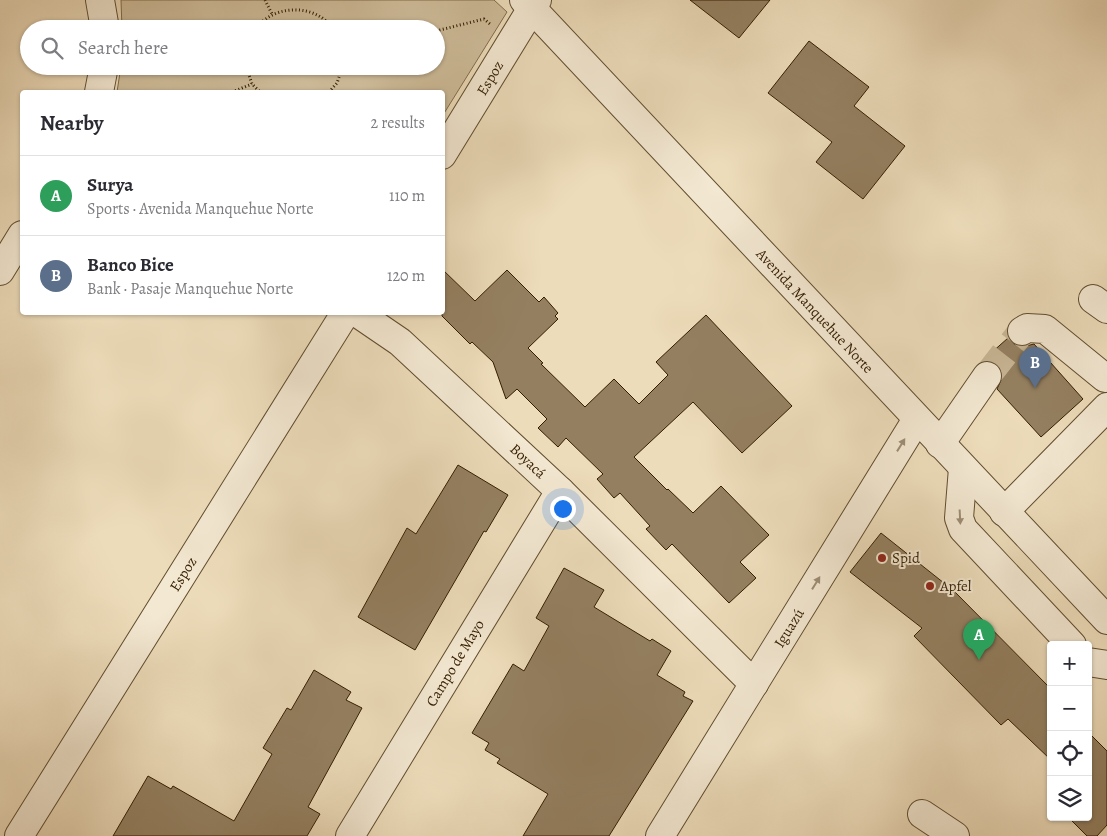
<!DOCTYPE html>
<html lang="en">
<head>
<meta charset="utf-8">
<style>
	:root { --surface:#fff; --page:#f2f2f3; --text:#2b2b33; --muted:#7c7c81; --line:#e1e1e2; --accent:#d93025 }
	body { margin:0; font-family:Alegreya,serif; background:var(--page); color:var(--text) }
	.controls { position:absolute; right:15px; bottom:15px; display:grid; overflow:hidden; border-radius:5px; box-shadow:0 1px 4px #0004 }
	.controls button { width:45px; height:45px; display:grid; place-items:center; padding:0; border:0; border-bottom:1px solid var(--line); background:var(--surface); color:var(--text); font:25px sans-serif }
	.you { position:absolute; left:562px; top:508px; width:18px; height:18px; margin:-12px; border:4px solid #fff; border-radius:50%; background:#1a73e8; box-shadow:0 0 0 8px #1a73e833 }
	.badge { display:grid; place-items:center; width:32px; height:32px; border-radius:50%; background:var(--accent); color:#fff; font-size:16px; font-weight:700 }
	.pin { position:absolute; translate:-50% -41px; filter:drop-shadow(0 1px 2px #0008) }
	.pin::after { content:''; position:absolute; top:26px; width:18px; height:15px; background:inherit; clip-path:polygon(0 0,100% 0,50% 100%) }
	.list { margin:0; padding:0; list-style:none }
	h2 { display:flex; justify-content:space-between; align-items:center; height:65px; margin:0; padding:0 20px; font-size:21px }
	h2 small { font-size:16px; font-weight:400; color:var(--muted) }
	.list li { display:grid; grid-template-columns:32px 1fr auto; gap:15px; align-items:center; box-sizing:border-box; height:80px; padding:0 20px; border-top:1px solid var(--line) }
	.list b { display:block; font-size:19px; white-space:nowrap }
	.list p { margin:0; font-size:16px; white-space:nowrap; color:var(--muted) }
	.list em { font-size:16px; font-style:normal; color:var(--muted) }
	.icon { flex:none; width:28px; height:28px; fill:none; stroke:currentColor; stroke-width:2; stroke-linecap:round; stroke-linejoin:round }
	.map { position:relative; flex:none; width:1107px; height:836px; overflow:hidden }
	.search { position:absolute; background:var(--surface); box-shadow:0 1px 4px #0004; left:20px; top:20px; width:425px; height:55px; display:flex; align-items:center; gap:12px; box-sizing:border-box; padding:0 18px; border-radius:28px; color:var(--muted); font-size:19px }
	.panel { position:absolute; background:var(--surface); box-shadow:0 1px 4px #0004; left:20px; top:90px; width:425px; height:225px; border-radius:5px }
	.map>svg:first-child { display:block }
	.green { fill:#cebc9a; stroke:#816c4d }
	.building { fill:#948061; stroke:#341d00 }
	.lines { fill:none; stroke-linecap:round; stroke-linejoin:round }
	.minor-tunnel { stroke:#c8b695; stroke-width:28; stroke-dasharray:28 14; stroke-linecap:butt }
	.minor-casing { stroke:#624d2e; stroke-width:30 }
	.path { stroke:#341d00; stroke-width:3; stroke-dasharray:1 2.5; stroke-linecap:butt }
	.minor { stroke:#f3e8d2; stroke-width:28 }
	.oneway { fill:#9d8d74 }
	.poi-dot { fill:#8f2418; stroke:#f3e8d2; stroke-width:2 }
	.labels { text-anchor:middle; stroke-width:4; stroke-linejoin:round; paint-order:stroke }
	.street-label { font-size:15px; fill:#341d00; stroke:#f3e8d2 }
	.poi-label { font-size:15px; fill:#341d00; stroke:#f3e8d2; text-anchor:start }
</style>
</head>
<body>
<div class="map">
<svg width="1107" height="836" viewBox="0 0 1107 836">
	<rect width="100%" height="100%" fill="#eddcba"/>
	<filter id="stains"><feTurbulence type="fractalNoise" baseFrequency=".004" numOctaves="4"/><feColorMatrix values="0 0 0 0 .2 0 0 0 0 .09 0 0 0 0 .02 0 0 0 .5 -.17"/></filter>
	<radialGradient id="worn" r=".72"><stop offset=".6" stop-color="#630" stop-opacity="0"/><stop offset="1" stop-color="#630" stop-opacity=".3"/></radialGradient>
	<path class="green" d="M121 0H494L507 12 443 115 442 92H117L121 66H436V29H122Z"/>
	<g class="building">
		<path d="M690 0H770L739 38Z"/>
		<path d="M809 41 869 87 854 106 905 146 863 199 816 162 832 142 768 93Z"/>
		<path d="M442 269 475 301 507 270 539 302 544 297 558 313 555 316 558 319 528 348 543 363 541 364 585 407 614 379 639 404 668 375 656 362 706 315 792 406 742 453 693 402 634 457 667 490 668 489 693 513 721 486 769 535 740 562 756 578 729 603 672 544 666 550 646 529 650 526 620 493 614 498 597 479 603 474 566 438 558 447 538 428 547 419 517 389 506 399 493 362 472 342 470 344 442 316Z"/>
		<path d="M1008 338 1014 344 1022 347 1034 344 1083 399 1041 437 997 389 1002 378 1001 369 995 363 989 361H982Z"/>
		<path d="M458 465 508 495 486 532 484 531 415 650 358 617 407 528 416 534Z"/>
		<path d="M881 533 954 591 1051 689V760L1008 719 1001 725 914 636 922 628 850 572Z"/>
		<path d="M564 568 604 590 594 607 650 641 652 639 671 651 657 675 685 692 683 696 693 701 609 836H523L548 794 497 763 500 759 485 750 489 743 472 733 513 664 524 671 549 626 536 618Z"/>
		<path d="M314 670 351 692 346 700 362 708 308 807 320 814 307 836H113L148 776 171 789 173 786 234 821 272 754 263 748 287 708 291 710Z"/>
		<path d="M1088 732 1107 751V825L1097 836H1087L1068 817H1088Z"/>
	</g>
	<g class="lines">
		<path class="minor-tunnel" d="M987 376 1022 331"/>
		<defs>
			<g id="minor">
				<path d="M100 0 105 29"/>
				<path d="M524 0 1107 620"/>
				<path d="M99 92 104 66"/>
				<path d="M442 155 537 0"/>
				<path d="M0 271 22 235"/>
				<path d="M1093 299 1107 309"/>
				<path d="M356 312 400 342 560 491 754 684"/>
				<path d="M1022 331 1027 328 1045 329 1105 378"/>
				<path d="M940 444 987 376"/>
				<path d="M963 468 959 518 963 529 1072 645"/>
				<path d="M1004 512 1107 407"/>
				<path d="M1088 662 1107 665"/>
				<path d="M922 814 955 836"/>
				<path d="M19 836 346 312"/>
				<path d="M350 836 560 491"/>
				<path d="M660 836 917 419"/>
			</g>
		</defs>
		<use href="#minor" class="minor-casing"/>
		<g class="path">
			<path d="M265 0 272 14"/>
			<path d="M256 29C273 4 316 3 333 29"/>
			<path d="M436 31 484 19 490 24"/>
			<path d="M246 66 252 84 260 92"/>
			<path d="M232 92 252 84"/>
			<path d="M329 92 337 83 343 66"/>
		</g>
		<use href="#minor" class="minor"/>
	</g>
	<defs><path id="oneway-solid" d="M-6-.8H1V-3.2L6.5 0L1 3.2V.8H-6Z" transform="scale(1.25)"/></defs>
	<g class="oneway">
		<use href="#oneway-solid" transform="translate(901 445) rotate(-58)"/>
		<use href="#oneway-solid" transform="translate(960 517) rotate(87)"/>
		<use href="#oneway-solid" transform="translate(816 583) rotate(-58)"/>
	</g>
	<g class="poi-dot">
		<circle cx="882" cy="558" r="5"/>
		<circle cx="930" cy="586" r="5"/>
	</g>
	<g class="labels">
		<g class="street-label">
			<text transform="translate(490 78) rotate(-59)" y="5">Espoz</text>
			<text transform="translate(815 311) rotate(47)" y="5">Avenida Manquehue Norte</text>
			<text transform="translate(528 461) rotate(43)" y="5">Boyacá</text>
			<text transform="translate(183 574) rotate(-58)" y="5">Espoz</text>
			<text transform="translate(789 628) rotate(-58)" y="5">Iguazú</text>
			<text transform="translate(455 663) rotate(-59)" y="5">Campo de Mayo</text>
		</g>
		<g class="poi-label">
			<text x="892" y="563">Spid</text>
			<text x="940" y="591">Apfel</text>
		</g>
	</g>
	<rect width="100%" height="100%" filter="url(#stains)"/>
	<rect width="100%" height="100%" fill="url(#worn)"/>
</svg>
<div class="controls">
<button>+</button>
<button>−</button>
<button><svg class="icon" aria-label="locate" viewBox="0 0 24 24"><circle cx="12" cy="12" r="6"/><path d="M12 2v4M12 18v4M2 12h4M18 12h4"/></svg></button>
<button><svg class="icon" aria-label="layers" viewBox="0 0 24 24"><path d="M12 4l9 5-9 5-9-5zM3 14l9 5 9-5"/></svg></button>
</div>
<div class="you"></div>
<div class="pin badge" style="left:979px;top:660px;background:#2e9e5b">A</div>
<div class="pin badge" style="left:1035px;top:388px;background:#5c6f8a">B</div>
<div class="search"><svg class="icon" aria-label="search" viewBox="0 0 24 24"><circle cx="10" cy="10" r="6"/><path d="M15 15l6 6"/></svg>Search here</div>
<section class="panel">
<h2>Nearby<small>2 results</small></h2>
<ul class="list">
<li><span class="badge" style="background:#2e9e5b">A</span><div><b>Surya</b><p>Sports · Avenida Manquehue Norte</p></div><em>110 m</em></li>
<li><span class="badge" style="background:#5c6f8a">B</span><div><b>Banco Bice</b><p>Bank · Pasaje Manquehue Norte</p></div><em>120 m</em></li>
</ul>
</section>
</div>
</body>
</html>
